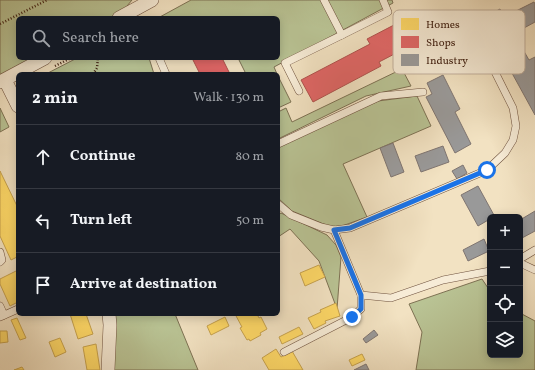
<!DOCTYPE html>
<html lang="en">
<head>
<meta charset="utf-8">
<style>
	:root { --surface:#171b24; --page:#242831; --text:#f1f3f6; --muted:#9ea1a6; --line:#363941 }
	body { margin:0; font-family:Vollkorn,serif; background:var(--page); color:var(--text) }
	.controls { position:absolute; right:12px; bottom:12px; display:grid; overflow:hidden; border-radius:6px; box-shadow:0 2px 10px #0003 }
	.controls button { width:36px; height:36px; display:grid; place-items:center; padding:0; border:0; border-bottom:1px solid var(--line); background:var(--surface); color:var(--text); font:20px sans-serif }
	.stop { position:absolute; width:12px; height:12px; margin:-9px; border:3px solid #1a73e8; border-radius:50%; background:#fff }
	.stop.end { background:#1a73e8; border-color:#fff; box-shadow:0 1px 4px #0008 }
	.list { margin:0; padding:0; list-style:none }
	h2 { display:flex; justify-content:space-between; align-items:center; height:52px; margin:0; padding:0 16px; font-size:17px }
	h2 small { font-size:13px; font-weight:400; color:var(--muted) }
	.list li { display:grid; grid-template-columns:26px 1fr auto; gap:12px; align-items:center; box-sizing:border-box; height:64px; padding:0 16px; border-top:1px solid var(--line) }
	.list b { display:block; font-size:15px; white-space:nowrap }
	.list em { font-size:13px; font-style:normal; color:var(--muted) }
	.icon { flex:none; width:22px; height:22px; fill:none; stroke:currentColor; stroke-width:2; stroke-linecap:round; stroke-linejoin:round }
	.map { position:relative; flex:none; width:535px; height:370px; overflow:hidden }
	.search { position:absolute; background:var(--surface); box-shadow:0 2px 10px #0003; left:16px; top:16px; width:264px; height:44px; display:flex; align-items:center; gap:10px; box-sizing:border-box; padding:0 14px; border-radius:6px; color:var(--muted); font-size:15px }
	.panel { position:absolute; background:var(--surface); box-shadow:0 2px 10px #0003; left:16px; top:72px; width:264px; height:244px; border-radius:6px }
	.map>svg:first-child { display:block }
	.green { fill:#b9c394; stroke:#7e7254 }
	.homes { fill:#ffd966; stroke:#c7a24d }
	.shops { fill:#e06666; stroke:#b1524d }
	.industry { fill:#999; stroke:#7f7571 }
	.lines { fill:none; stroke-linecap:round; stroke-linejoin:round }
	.service-casing { stroke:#6f523f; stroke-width:8 }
	.minor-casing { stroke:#6f523f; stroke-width:14 }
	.path { stroke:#432213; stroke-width:2.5; stroke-dasharray:1 2; stroke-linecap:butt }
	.service { stroke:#f7ecd7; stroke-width:7 }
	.minor { stroke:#f7ecd7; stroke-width:13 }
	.route { stroke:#1a73e8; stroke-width:5 }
	.key { fill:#f7ecd7; stroke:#c1af9c; stroke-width:1 }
	.key-label { font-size:11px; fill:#432213 }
</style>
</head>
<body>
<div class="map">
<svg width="535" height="370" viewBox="0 0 535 370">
	<rect width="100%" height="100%" fill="#f2e2c2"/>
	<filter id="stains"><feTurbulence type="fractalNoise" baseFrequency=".005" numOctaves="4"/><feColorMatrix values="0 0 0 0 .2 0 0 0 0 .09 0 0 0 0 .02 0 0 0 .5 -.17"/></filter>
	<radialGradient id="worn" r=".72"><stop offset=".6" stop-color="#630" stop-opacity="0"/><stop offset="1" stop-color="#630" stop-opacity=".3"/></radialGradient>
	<g class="green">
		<path d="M0 0H132L122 12 110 18H18V58H35L0 77Z"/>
		<path d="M191 0H392L393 3 274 67 277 74H246L238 58H278V18H158Z"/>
		<path d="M77 58H149L154 74H46Z"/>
		<path d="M402 69 411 86 366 96 278 139V112L286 108 292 122Z"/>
		<path d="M278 76 291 102 278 108Z"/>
		<path d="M417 96 431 126 343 164 367 217 342 226 331 227 292 211 278 198V146L378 101Z"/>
		<path d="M0 108 9 127 0 132Z"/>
		<path d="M281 213 327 235 336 245 341 257 337 309 319 261 290 229 278 237V215Z"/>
		<path d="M482 279 490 291V355H520V313L535 321V370H416L422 332 409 304Z"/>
		<path d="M115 314H175L198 370H114Z"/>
	</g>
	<g class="homes">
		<path d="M0 171 18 208V260L17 257 11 260 0 236Z"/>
		<path d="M319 265 325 277 305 286 300 273Z"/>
		<path d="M18 270V302L10 306 0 284V279Z"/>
		<path d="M336 303 340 316 325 321 326 323 314 329 308 318 321 312 320 310Z"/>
		<path d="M70 314H86L93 334 78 339Z"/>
		<path d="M235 314H257L259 318 261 317 267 329 260 333 261 335 250 341 249 339 247 340 240 328 242 327Z"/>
		<path d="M225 317 229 326 211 335 207 326Z"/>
		<path d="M17 318 26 338 20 340 11 320Z"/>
		<path d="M299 327 303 334 282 344 279 337Z"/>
		<path d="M0 331H7L8 342 0 343Z"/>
		<path d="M60 338 66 352 55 357 49 342Z"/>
		<path d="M96 344 100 370H87L83 347Z"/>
		<path d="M276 349 281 357 292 351 303 370H269L262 358Z"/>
		<path d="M362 354 365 360 352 366 349 360Z"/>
		<path d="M22 367 24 370H14Z"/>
	</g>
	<g class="shops">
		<path d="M419 12 431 35 379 62 381 66 313 102 301 80 370 44 367 39Z"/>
		<path d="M197 58H222L230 74H200L193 60Z"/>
	</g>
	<g class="industry">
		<path d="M534 2 535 4V22L513 34 504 17Z"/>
		<path d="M500 9 507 22 481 36 474 23Z"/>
		<path d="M514 34 529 60 535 57V115L496 44Z"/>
		<path d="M443 75 460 109 455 112 471 144 455 153 426 97 432 94 427 83Z"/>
		<path d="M393 143 404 172 391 177 380 148Z"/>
		<path d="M443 146 449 162 421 172 415 156Z"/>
		<path d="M463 165 467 173 457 179 452 171Z"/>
		<path d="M478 186 495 217H490V219L478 226 461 195Z"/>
		<path d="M535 211V231L522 238 520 235V220Z"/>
		<path d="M484 239 489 251 468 261 463 250Z"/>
		<path d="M374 330 378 335 366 343 363 339Z"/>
		<path d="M366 364 369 370H354Z"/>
	</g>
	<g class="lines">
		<defs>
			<g id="service">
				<path d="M324 0 342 35 388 12 383 0"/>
				<path d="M159 58 166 74"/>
				<path d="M299 91 285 63 342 35"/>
				<path d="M278 144 381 96 423 92"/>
				<path d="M278 204 291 215 321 227 334 230 350 228 487 170 505 153 513 140 516 126 513 108 487 56"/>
				<path d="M0 252 2 260 0 262"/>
				<path d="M520 259 535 250"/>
				<path d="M520 263 535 270"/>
				<path d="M361 295 391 298 443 280 490 271"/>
				<path d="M0 306 4 315"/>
				<path d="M0 317 18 309"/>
				<path d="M284 352 352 317 361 309V295L334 230"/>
			</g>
			<g id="minor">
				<path d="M119 18 152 0"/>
				<path d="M5 80 18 106"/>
				<path d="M0 82 45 58"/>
				<path d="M108 370 110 325 109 314"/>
			</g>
		</defs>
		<use href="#service" class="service-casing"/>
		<use href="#minor" class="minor-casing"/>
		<g class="path">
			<path d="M0 24 47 0"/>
			<path d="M55 66 71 58"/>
			<path d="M93 74 97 68 98 58"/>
		</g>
		<use href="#service" class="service"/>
		<use href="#minor" class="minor"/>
	</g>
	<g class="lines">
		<path class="route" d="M352 317 361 309V295L334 230 350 228 487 170"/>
	</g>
	<rect x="393" y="10" width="132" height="64" rx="6" class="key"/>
	<rect x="401" y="18" width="18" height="12" fill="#ffd966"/>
	<rect x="401" y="36" width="18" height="12" fill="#e06666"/>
	<rect x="401" y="54" width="18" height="12" fill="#999"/>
	<g class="key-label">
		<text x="426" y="28">Homes</text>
		<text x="426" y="46">Shops</text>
		<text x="426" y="64">Industry</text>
	</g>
	<rect width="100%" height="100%" filter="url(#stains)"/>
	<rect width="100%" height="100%" fill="url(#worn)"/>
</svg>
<div class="controls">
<button>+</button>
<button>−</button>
<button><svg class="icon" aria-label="locate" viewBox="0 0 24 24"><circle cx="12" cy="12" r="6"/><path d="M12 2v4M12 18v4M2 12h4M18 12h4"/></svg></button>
<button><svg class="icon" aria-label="layers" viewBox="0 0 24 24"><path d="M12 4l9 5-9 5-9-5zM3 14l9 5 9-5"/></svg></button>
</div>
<div class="stop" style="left:487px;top:170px"></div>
<div class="stop end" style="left:352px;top:317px"></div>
<div class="search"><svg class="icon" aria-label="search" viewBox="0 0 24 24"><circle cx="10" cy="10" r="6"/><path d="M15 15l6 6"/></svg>Search here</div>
<section class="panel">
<h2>2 min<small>Walk · 130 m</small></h2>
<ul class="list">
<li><svg class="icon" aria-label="ahead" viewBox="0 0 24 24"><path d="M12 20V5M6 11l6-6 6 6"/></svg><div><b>Continue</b></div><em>80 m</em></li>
<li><svg class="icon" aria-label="left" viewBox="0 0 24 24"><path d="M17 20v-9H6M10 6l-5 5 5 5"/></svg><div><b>Turn left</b></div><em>50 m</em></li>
<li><svg class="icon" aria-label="arrive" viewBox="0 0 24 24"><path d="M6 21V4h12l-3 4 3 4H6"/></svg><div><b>Arrive at destination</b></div></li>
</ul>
</section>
</div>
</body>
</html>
